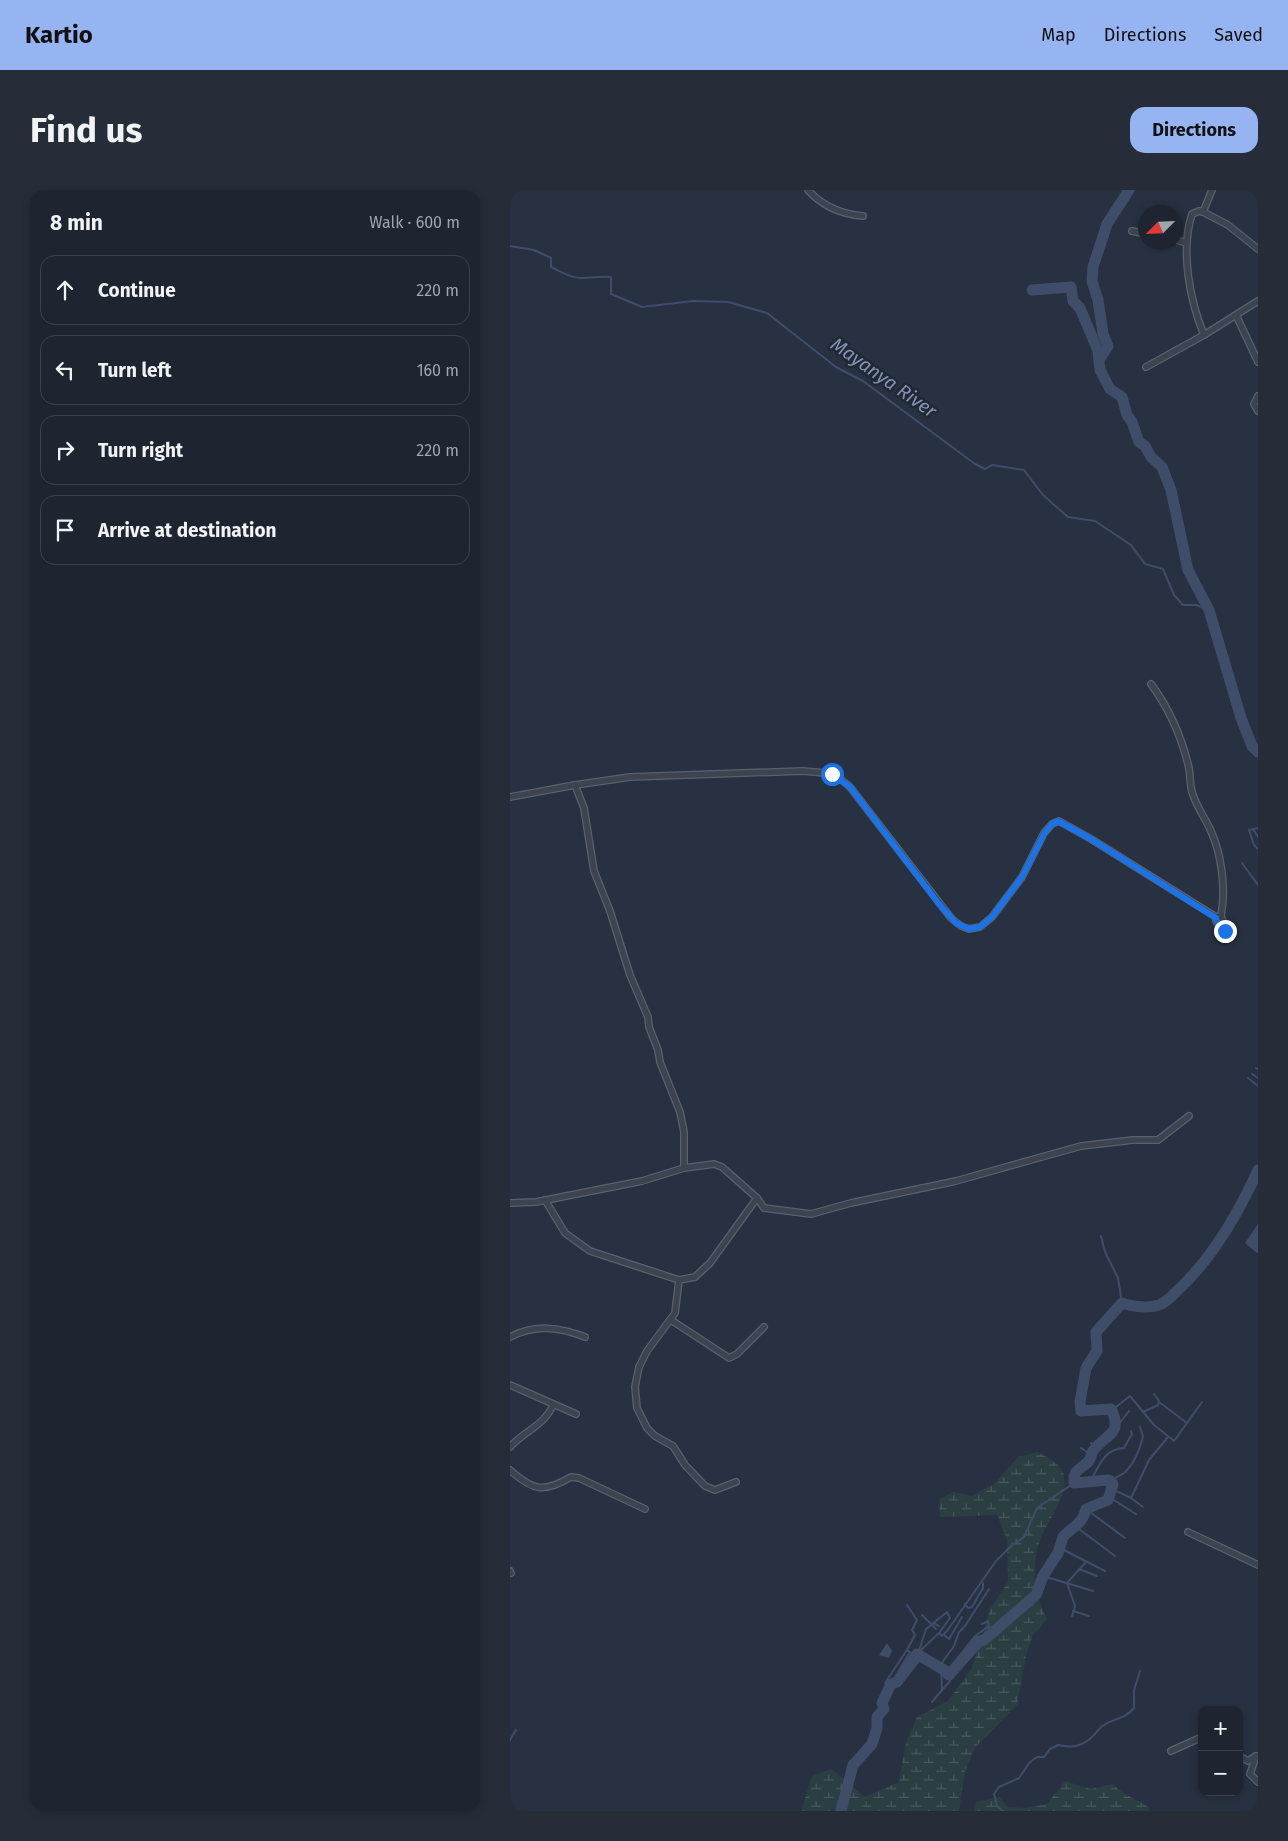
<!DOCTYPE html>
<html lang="en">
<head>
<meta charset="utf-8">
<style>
	:root { --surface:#1e2531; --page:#262d39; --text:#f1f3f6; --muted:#a1a5ab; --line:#3c424d; --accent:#96b3f2 }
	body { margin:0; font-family:"Fira Sans",sans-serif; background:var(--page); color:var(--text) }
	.controls { position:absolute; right:15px; bottom:15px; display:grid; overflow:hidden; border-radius:10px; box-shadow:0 2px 8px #0003 }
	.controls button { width:45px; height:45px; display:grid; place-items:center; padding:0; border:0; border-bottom:1px solid var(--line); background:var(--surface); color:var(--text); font:25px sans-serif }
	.compass { position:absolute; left:628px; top:15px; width:45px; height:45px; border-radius:50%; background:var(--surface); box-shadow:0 2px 8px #0003; rotate:246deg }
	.stop { position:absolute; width:15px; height:15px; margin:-11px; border:4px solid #1a73e8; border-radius:50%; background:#fff }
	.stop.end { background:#1a73e8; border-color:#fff; box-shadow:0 1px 5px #0008 }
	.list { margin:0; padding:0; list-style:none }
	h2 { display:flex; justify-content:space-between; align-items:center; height:65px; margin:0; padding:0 20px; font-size:21px }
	h2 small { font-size:16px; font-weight:400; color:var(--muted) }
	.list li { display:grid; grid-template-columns:32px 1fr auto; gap:15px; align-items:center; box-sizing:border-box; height:70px; margin:0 10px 10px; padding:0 10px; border:1px solid var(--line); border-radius:15px }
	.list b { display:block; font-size:19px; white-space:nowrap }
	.list em { font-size:16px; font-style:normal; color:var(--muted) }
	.icon { flex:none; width:28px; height:28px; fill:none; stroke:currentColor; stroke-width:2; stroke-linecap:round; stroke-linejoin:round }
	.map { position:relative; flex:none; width:748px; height:1621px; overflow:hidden; border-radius:15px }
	header { display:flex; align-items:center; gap:30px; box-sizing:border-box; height:70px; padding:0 25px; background:var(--accent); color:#111 }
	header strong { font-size:24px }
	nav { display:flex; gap:28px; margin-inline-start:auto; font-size:18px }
	.intro { display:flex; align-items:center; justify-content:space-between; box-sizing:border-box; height:120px; padding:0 30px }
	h1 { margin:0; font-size:35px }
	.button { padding:12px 22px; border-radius:15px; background:var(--accent); color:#111; font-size:18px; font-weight:700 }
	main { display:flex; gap:30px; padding:0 30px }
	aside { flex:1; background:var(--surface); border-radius:15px; box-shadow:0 2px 8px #0003 }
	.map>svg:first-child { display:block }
	.wetland { fill:url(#wetland-marsh) }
	.water { fill:#3f4d69 }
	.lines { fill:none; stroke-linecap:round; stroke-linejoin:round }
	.stream { stroke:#3f4d69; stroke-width:2 }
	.river { stroke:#3f4d69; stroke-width:11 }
	.minor-casing { stroke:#5a616e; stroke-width:8 }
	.minor { stroke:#3c4351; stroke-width:5.5 }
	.route { stroke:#1a73e8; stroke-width:6 }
	.labels { text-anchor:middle; stroke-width:5; stroke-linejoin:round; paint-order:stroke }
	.water-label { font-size:19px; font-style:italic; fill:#8392b0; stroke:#212836 }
</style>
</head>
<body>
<header>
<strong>Kartio</strong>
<nav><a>Map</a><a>Directions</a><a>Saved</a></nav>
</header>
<div class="intro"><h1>Find us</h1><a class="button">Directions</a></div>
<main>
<aside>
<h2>8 min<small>Walk · 600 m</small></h2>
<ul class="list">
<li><svg class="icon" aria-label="ahead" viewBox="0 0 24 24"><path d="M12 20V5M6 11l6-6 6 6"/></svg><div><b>Continue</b></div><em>220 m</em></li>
<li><svg class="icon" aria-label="left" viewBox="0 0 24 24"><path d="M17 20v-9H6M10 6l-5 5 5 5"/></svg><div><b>Turn left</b></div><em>160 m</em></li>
<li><svg class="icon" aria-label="right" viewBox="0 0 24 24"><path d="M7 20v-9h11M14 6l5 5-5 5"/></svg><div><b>Turn right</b></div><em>220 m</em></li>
<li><svg class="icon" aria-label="arrive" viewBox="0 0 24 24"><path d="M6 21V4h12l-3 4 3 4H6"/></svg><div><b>Arrive at destination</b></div></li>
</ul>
</aside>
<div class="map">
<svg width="748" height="1621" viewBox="0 0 748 1621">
	<defs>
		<pattern id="wetland-marsh" width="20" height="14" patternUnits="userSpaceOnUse" patternTransform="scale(1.25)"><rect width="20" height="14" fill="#2b3f43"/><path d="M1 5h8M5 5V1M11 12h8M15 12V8" fill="none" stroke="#48595d"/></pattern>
	</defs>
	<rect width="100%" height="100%" fill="#283141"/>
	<g class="wetland">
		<path d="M528 1262C534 1266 543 1270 548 1275 568 1296 537 1330 530 1350 520 1376 525 1405 537 1429L523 1445 517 1461 507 1515 465 1558 455 1581 449 1621H291L302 1586 322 1579 355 1607 389 1592 396 1552 407 1527 438 1511 462 1478 480 1419 498 1392 497 1349 487 1325 430 1327 429 1310 443 1302 462 1306 485 1293 508 1267Z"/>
		<path d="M555 1591 581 1599 603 1594C614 1606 625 1608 639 1617V1621H465L466 1612 489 1607 498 1617 515 1618 537 1614Z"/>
	</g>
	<g class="water">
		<path d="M748 1034V1062L747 1063 735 1053Z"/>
		<path d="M377 1453 382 1461 379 1468 369 1465Z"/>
	</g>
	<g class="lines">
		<g class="stream">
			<path d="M0 56 24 60 41 68V77C50 81 62 89 72 88 82 88 90 86 101 87V104L132 117 183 111 218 112 257 123 326 177 353 191 465 274 475 279 482 275 514 280 533 305 558 327 585 331 621 355 635 374 653 379 664 405 673 415H686L699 420"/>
			<path d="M748 638 739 640 744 655 748 659"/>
			<path d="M743 639 748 647"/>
			<path d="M732 673 748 695"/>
			<path d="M746 878 748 879"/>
			<path d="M742 884 748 888"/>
			<path d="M738 888 748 896"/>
			<path d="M591 1046 595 1062 608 1088 612 1113"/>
			<path d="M649 1212 677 1233"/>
			<path d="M633 1222 648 1215 649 1211 644 1204"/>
			<path d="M603 1223 606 1217 620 1206 644 1235 664 1251 692 1212"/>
			<path d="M605 1239 619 1221"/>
			<path d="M581 1253 586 1258"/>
			<path d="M571 1258 577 1262 580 1269"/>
			<path d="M581 1290C590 1275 594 1259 614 1258L622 1244 621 1241"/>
			<path d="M601 1292C605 1286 609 1287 614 1283 624 1274 630 1259 633 1246L630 1237"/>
			<path d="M602 1299 621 1308 639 1270 658 1247"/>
			<path d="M599 1307 626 1324"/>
			<path d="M621 1308 633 1317"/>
			<path d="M576 1319 615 1348"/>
			<path d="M565 1336 605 1366"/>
			<path d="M548 1357 595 1381"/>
			<path d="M569 1379 587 1386"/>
			<path d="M533 1386 583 1401"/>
			<path d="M455 1414 458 1418 462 1417 473 1398V1393"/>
			<path d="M397 1415 407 1430 402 1440 405 1445 397 1460"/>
			<path d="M563 1421 579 1426"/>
			<path d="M412 1425 426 1439"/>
			<path d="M562 1426 565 1416 557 1393 576 1372"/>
			<path d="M423 1433 429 1436"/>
			<path d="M472 1434 478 1431 480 1444"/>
			<path d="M434 1445 439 1449 452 1427"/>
			<path d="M409 1461 416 1439 437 1422 440 1428 429 1443"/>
			<path d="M408 1463 429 1443 432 1446 437 1441 486 1371 502 1355 514 1347 527 1318 564 1293"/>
			<path d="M423 1474 424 1471 431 1474 444 1456 449 1442 455 1436 479 1399"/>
			<path d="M387 1492 390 1495 413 1466"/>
			<path d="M381 1494 400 1462"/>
			<path d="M380 1497 375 1493 397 1460 406 1466"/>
			<path d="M432 1500 440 1491 439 1485"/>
			<path d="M422 1512 432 1500 431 1474 439 1479 465 1446 479 1436"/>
			<path d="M0 1550 6 1540"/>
			<path d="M493 1621 487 1616 484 1604 489 1597 509 1588 520 1572 527 1567H534L540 1559 548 1555C562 1558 572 1557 583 1546 587 1543 589 1537 594 1535 605 1528 615 1529 624 1518V1500L630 1481"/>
		</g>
		<g class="river">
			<path d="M522 100 561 97 563 111 570 118 588 161 590 180 600 199 612 207 617 225 622 232 629 252 635 256 641 267 652 277 661 300 678 380 699 420 731 528 742 556 748 562"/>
			<path d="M589 170 598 156 593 144 588 110 582 91 583 77 597 34 619 0"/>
			<path d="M331 1621 343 1575 362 1554 367 1538V1527L374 1519 372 1513 381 1494 387 1492 407 1464 434 1480 439 1485 469 1451 474 1450 526 1405 533 1386 548 1363 553 1347C561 1338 573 1334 576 1319L598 1310 603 1294 599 1290 564 1293C563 1279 570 1280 578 1272 581 1269 581 1264 583 1261 595 1244 614 1245 601 1219L571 1221 570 1212 576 1178 587 1161 586 1142 612 1113C622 1116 638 1119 649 1115 656 1113 662 1106 667 1101 703 1068 728 1024 748 980"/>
		</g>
		<defs>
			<g id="minor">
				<path d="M298 0C312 16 332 24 353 26"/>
				<path d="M702 0 693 22 718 35 748 59"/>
				<path d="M693 22 689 21 682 24C670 61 680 111 694 145"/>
				<path d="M622 41 636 44"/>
				<path d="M666 50 677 53"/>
				<path d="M726 125 748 172"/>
				<path d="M636 177 694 145 748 111"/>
				<path d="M748 206 744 214 748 221"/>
				<path d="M641 494C658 517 671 546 678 574 681 584 679 595 683 605 687 617 695 628 700 639 712 664 716 700 711 726"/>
				<path d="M65 595 120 587 292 581C314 583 323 581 340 597L441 728 451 736 459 739 470 737 482 727 512 687 534 643 542 634 549 631 581 649 706 727"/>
				<path d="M0 607 65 595 74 618 84 681 100 721 120 785 138 827 139 837 148 860 150 872 170 922 174 942V978"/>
				<path d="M711 726 715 736 712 742 706 731V727Z"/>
				<path d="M35 1010 55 1043 80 1061 169 1090 185 1087 200 1073 247 1008"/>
				<path d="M0 1013 26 1012 132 991 174 978 204 974 212 977 247 1008 254 1018 301 1024 341 1013 446 991 571 956 623 950H648L679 926"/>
				<path d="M169 1090 165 1123 137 1161 129 1177 125 1197 127 1218 137 1238 145 1246 163 1256 175 1275 195 1296 205 1300 226 1292"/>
				<path d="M161 1130 219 1168 227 1164 254 1137"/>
				<path d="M0 1147C26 1134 49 1137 75 1147"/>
				<path d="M0 1195 66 1224"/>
				<path d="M0 1257C14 1241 34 1236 43 1215"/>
				<path d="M0 1280C23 1301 34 1303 61 1287L69 1288 135 1319"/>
				<path d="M678 1342 748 1375"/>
				<path d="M0 1381 1 1383"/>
				<path d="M661 1561 692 1547"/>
				<path d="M729 1566 738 1571 746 1566"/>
				<path d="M746 1566 740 1584 748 1592"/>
			</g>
		</defs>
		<use href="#minor" class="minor-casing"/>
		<use href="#minor" class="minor"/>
	</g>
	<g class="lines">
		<path class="route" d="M322 584 340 597 429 714 446 733 459 739 470 737 482 727 512 687 534 644 542 634 548 631 581 649 706 728 709 740 715 741"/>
	</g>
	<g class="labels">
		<g class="water-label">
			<text transform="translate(374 187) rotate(35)" y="7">Mayanya River</text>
		</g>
	</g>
</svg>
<div class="controls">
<button>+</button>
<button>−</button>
</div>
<svg class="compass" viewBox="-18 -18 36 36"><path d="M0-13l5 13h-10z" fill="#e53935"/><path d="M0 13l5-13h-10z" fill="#a1a5ab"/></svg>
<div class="stop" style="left:322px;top:584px"></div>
<div class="stop end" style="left:715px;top:741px"></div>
</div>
</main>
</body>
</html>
